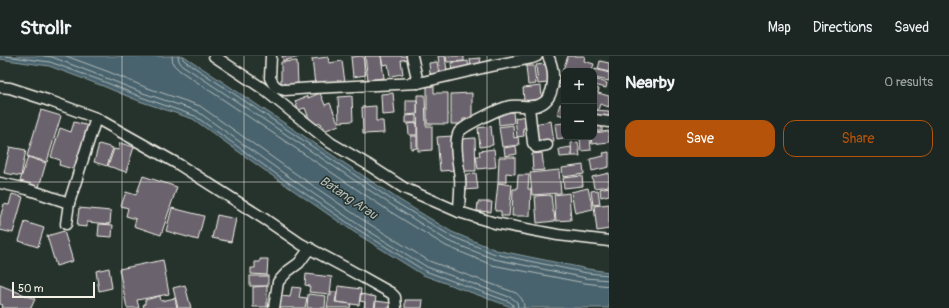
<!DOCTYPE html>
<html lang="en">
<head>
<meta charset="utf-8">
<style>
	:root { --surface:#1c2622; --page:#29322f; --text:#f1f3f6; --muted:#a0a5a5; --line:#3a4340; --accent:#b45309 }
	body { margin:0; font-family:Pangolin,sans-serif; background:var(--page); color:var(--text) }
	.controls { position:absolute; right:12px; top:12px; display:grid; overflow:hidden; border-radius:8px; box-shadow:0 4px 16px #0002 }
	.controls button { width:36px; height:36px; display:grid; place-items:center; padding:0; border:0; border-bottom:1px solid var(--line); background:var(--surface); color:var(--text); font:20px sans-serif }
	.scale { position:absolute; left:12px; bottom:10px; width:83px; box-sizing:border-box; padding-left:4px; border:2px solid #f4f1e8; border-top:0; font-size:11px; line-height:14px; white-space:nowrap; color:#f4f1e8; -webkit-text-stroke:3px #26332d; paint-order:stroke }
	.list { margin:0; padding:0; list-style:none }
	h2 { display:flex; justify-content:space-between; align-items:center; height:52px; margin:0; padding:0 16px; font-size:17px }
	h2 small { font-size:13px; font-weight:400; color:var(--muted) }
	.actions { display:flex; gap:8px; padding:12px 16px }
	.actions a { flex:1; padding:9px 0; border:1px solid var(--accent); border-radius:12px; text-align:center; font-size:14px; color:var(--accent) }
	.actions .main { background:var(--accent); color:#fff }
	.map { position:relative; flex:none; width:609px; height:252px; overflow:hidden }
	header { display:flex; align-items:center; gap:24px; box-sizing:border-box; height:56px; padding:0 20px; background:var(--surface); border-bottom:1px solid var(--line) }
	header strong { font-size:19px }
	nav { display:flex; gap:22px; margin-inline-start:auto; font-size:14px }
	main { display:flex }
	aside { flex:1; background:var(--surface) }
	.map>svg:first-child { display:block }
	.water { fill:#49646e; stroke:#8d9c9f }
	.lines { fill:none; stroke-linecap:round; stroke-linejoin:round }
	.shore { stroke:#b0b9b7; stroke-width:1 }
	.building { fill:#6b646e; stroke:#f4f1e8 }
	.street-casing { stroke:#f4f1e8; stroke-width:13 }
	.street { stroke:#26332d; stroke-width:10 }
	.grid { fill:none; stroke:#f4f1e8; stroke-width:1; stroke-opacity:0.55 }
	.labels { text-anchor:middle; stroke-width:3; stroke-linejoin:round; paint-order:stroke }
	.water-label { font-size:13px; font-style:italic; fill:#b0b9b7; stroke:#26332d }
</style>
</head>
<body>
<header>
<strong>Strollr</strong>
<nav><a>Map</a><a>Directions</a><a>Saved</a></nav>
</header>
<main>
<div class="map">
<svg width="609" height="252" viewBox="0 0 609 252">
	<rect width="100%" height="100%" fill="#26332d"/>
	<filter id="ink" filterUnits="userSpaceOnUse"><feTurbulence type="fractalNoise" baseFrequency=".025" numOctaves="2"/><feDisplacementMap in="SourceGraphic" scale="8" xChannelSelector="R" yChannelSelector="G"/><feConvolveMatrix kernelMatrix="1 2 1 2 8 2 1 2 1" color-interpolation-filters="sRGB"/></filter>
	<g filter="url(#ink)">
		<path class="water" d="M0 0H184L398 143 452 176 496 194 588 213 609 216V252H514L423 219 354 176 274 121 193 63 139 45 103 30 49 10 0 3Z"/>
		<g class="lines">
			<g class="shore">
				<path d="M5 0 50 6 105 26 141 41 195 60 276 118 357 173 425 215 510 246 513 249V252"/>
				<path d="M44 0 52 1 106 22 143 37 197 55 279 114 359 169 427 211 512 242 517 246 518 252"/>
				<path d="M66 0 109 16 145 31 200 50 283 109 363 164 429 205 516 237C521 241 524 245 524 252"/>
				<path d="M172 0 173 8 179 14 389 155 446 190 492 209 585 227 609 230"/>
				<path d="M178 0 179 5 182 9 393 150 448 185 494 203 586 222 609 224"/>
				<path d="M183 0V3L185 5 395 146 451 180 495 198 587 217 609 219"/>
			</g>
		</g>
		<g class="building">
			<path d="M282 0H299V1L283 5Z"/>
			<path d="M363 0 366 19 353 21 351 1Z"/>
			<path d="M365 0H381L384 22 368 24Z"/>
			<path d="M381 0H408L409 3 401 4 403 18 390 20 388 8 383 9Z"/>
			<path d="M438 0H445L447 15 440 16Z"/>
			<path d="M446 0H464V5L447 6Z"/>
			<path d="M568 0H585L584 5 594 8 592 15H564V17L562 16Z"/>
			<path d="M328 1 329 7 342 5 345 26 315 29 312 3Z"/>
			<path d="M480 2 481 11 471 12 470 3Z"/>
			<path d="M297 5 298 29H281V6Z"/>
			<path d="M468 5 469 15 452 17 451 7Z"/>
			<path d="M600 5 609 7V16L598 13Z"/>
			<path d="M437 6 439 17 430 18 429 7Z"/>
			<path d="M547 8 548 27 538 28 536 9Z"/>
			<path d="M526 10H534L536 28 528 29Z"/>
			<path d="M595 13 609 17V25L594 22Z"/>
			<path d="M563 20 564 21V33L558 31Z"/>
			<path d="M594 23 607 27 606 32 594 29Z"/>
			<path d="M427 30H434V37H448V68H427Z"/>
			<path d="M541 30 542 43 524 45 523 32Z"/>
			<path d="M594 31 599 33 598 37 609 40V51L600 48 598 54 594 53Z"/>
			<path d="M320 37 325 49 330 47 339 69 324 75 321 67 312 70 305 52 298 54 295 45 308 40V42Z"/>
			<path d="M393 37 395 58 382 59 381 38Z"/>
			<path d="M472 37V63H463V68H451V38Z"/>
			<path d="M417 39H425L426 70H432V94L418 95Z"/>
			<path d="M352 40 353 65 339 66 338 41Z"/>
			<path d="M406 44H417V58L406 59Z"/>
			<path d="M560 48 564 49V60L557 58Z"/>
			<path d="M376 50V65H383L384 77 363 78 362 51Z"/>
			<path d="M41 54 61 60 47 106 27 100Z"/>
			<path d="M594 54 609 55V62H594Z"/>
			<path d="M513 56 514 67 499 69 498 58Z"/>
			<path d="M416 59V67H406V60Z"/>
			<path d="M526 60 527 72H523L524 80 517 81 515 62Z"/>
			<path d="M551 65 554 85 536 87 534 68Z"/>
			<path d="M74 66 89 70 76 114 59 109 60 104 51 101 60 72 71 76Z"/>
			<path d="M602 66V75H594V67Z"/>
			<path d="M417 67V79H409L408 68Z"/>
			<path d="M564 67V81H570L557 83 555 68Z"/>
			<path d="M513 69 514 82 518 81 519 89 502 91 499 71Z"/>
			<path d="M491 70 493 89 480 91 478 72Z"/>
			<path d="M609 75V86L592 88 591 81H594V77Z"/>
			<path d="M411 80H417V92L411 93Z"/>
			<path d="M453 80 456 114 440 115 437 81Z"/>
			<path d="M580 81H590L591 94 581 95Z"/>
			<path d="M475 82 476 115H460L459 83Z"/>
			<path d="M578 86 580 100H572L571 87Z"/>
			<path d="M120 87 134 91 126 116 108 110 114 93 118 94Z"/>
			<path d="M99 88 113 92 107 110 94 106Z"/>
			<path d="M516 90 517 98 505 100 504 92Z"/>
			<path d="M10 91 26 94 21 120 4 117Z"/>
			<path d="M571 91 572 100 560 101 559 93Z"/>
			<path d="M494 93 496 111 478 113 476 100H480L479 95Z"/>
			<path d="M609 96V111L592 115 590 103 604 100 603 97Z"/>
			<path d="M542 97 544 114 533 115 532 98Z"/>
			<path d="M28 101 46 107 39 131 20 125Z"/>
			<path d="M499 101H515V118L506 117V126H498Z"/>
			<path d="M583 109 584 118 563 121 562 112Z"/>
			<path d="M559 114 561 137 532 139 530 117Z"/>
			<path d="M476 117 478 133 462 134 461 119Z"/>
			<path d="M609 117V130L594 132 592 121Z"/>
			<path d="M518 119H529L528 133H531L530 160H512L513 133H517Z"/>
			<path d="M143 120 177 131 161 179 134 170 136 163 126 160 128 152 121 150 126 136 136 139Z"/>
			<path d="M582 120 583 130 564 132 563 122Z"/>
			<path d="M498 127 512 129 509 160H501V155H495Z"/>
			<path d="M609 131V139L601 141 600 133Z"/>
			<path d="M588 132 593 153 575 157 571 136Z"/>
			<path d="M598 134 600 148 593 149 591 135Z"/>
			<path d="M569 137 571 164 556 165 554 139Z"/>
			<path d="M12 138 23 141 13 177 0 174V162L4 148 9 149Z"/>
			<path d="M551 139 553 156H554L555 165 537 167 535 140Z"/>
			<path d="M478 146H492L491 156 477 155Z"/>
			<path d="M609 148V173L597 175 594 150Z"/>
			<path d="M79 152 111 155 110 168 87 166V171L77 170Z"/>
			<path d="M172 152 204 160 198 184 166 175Z"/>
			<path d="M217 159 236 163 231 186 212 182Z"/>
			<path d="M25 166 44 172 38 191 19 185Z"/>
			<path d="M99 168 113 169 112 181 98 180Z"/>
			<path d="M64 175 73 205 56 210 47 180Z"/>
			<path d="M260 203H268L267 219 251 218V212H255V206H260Z"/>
			<path d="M163 204 169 238 137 244 139 252H127L119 213Z"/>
			<path d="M109 212 112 232 99 235 96 215Z"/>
			<path d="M306 218 332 221 330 238 309 236 310 230 305 229Z"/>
			<rect x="250" y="220" width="18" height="10"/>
			<path d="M0 229 35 243 31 252H2L3 249 0 248Z"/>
			<path d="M185 229 191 252H178L173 232Z"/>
			<path d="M267 230V251H253V231Z"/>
			<path d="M338 230 361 233 359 249 336 246Z"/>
			<path d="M292 231 301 232 299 241 307 242 305 252H279L281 240 290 241Z"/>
			<path d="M331 236H337L335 246 351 248 350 252H327L329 239 331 240Z"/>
			<path d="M308 238 326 240 325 252H307Z"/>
			<path d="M361 238 376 241 374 252H364L365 246 360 245Z"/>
			<path d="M160 240 161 245 175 242 177 252H144L143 249 145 248V244Z"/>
			<path d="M405 244H423L422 252H405Z"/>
			<path d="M376 245 391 247 390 252H375Z"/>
		</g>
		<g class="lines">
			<defs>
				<g id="street">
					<path d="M214 0 262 32 331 87 367 108 404 132 459 156 495 167 558 179 609 185"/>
					<path d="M271 0 270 22 274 29 278 32 285 34 313 32 418 27 491 10 532 2 537 0"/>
					<path d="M412 0 418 27"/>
					<path d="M0 31 10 32 50 45 96 62 178 108 266 164 301 188 348 213 391 237 395 241 396 252"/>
					<path d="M529 51 533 87 536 91 547 89"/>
					<path d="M594 64 609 66"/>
					<path d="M0 127 27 133 69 147"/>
					<path d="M459 156C459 145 461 133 460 122 459 111 453 86 459 76 465 69 502 51 511 50 520 49 530 52 539 49 557 42 555 14 548 0"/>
					<path d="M66 168 69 147 96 62"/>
					<path d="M274 252 278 226 288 215 299 207 310 192"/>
				</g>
			</defs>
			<use href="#street" class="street-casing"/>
			<use href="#street" class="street"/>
		</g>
	</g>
	<path class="grid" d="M122 0V252M244 0V252M365 0V252M487 0V252M0 126H609"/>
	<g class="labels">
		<g class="water-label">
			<text transform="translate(349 141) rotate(34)" y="5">Batang Arau</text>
		</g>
	</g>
</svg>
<div class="controls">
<button>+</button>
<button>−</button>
</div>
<div class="scale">50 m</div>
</div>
<aside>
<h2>Nearby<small>0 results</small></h2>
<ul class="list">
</ul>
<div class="actions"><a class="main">Save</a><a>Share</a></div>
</aside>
</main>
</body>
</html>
